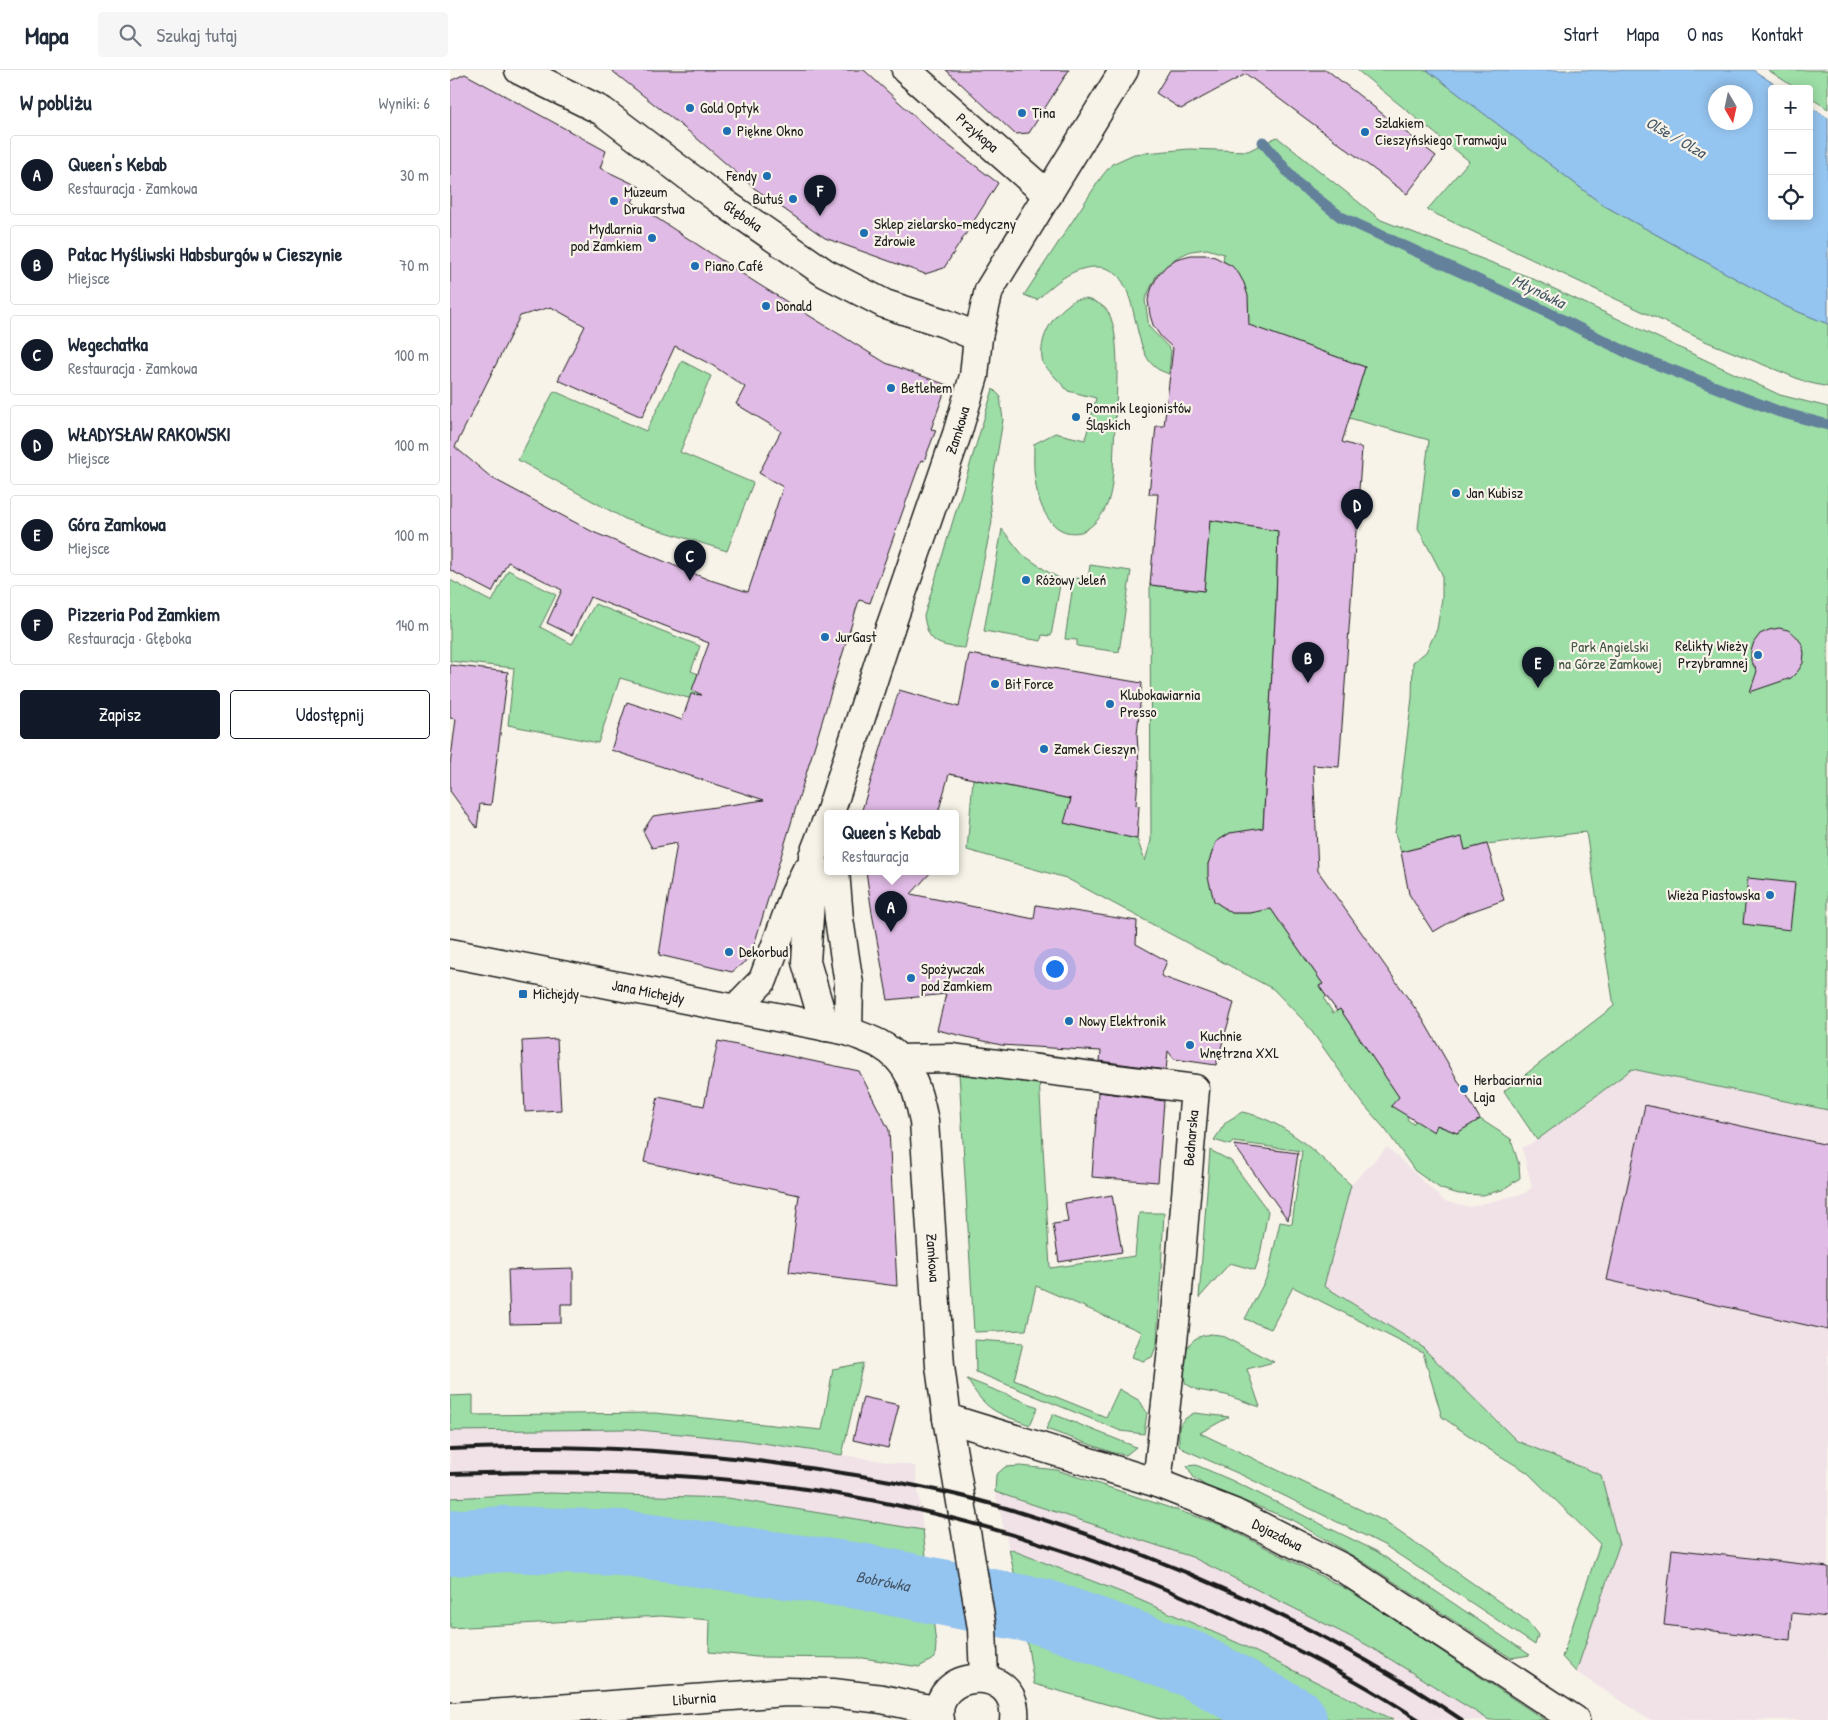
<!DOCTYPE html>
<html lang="pl">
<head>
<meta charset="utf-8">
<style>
	:root { --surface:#fff; --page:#f6f6f7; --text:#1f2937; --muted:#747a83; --line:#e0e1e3; --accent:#111827 }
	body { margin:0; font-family:"Patrick Hand",sans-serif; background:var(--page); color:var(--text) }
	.controls { position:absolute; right:15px; top:15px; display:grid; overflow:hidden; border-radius:5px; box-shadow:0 2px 12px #0003 }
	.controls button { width:45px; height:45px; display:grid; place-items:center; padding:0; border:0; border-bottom:1px solid var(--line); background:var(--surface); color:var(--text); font:25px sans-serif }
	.compass { position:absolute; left:1258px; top:15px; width:45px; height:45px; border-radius:50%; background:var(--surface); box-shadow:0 2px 12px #0003; rotate:171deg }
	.you { position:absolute; left:604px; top:898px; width:18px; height:18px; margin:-12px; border:4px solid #fff; border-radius:50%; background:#1a73e8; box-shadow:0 0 0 8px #1a73e833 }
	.badge { display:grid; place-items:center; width:32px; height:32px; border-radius:50%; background:var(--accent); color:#fff; font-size:16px; font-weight:700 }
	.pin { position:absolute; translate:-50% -41px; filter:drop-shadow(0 1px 2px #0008) }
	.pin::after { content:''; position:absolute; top:26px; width:18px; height:15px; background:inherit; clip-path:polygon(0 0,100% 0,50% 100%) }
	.popup { position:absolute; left:374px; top:740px; width:135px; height:65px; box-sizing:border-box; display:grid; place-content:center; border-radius:5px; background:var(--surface); filter:drop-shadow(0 1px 4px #0005); font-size:16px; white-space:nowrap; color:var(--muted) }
	.popup b { font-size:19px; color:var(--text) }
	.popup::after { content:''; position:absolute; left:50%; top:100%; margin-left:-10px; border:10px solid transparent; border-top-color:var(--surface) }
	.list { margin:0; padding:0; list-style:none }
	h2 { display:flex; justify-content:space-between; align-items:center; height:65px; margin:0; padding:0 20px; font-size:21px }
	h2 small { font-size:16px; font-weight:400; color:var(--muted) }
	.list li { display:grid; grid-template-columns:32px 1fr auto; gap:15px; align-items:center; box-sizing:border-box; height:80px; margin:0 10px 10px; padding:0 10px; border:1px solid var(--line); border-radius:5px }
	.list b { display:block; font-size:19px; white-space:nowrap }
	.list p { margin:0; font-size:16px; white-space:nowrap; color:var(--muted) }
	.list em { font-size:16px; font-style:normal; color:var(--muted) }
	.actions { display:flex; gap:10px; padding:15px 20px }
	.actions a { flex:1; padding:11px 0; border:1px solid var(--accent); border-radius:5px; text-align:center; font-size:18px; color:var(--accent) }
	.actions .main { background:var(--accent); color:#fff }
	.icon { flex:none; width:28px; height:28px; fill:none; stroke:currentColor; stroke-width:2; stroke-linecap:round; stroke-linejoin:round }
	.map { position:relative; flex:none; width:1378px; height:1650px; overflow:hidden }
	header { display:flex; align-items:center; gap:30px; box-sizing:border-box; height:70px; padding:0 25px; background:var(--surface); border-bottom:1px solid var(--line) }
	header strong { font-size:24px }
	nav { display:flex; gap:28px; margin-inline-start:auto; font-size:18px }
	.search { width:350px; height:45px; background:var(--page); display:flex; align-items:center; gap:12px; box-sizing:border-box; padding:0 18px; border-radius:5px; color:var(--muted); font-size:19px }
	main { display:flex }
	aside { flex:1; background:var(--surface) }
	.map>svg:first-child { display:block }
	.built { fill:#f0e2e7 }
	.green { fill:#9ddda6; stroke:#5c7c61 }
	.water { fill:#94c4f0; stroke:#64819b; fill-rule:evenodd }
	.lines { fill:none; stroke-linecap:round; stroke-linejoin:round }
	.stream { stroke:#64819b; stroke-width:11 }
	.river { stroke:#94c4f0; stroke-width:66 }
	.building { fill:#e0bbe5; stroke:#1c1c1c; fill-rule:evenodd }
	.minor-casing { stroke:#1c1c1c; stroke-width:31 }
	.tertiary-casing { stroke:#1c1c1c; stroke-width:31 }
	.minor { stroke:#f7f3e8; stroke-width:28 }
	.tertiary { stroke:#f7f3e8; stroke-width:28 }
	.rail { stroke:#1c1c1c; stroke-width:4 }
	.poi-dot { fill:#1f6fb2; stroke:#f7f3e8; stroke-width:2 }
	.labels { text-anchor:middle; stroke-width:4.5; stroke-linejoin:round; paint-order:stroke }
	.poi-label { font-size:15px; fill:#1c1c1c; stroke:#f7f3e8; text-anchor:start }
	.street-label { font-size:15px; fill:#1c1c1c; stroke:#f7f3e8 }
	.park-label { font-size:15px; fill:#435645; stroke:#f7f3e8 }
	.water-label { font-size:16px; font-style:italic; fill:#465766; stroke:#f7f3e8 }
</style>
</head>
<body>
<header>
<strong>Mapa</strong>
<div class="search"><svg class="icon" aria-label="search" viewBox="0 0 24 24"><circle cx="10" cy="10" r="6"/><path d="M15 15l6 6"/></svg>Szukaj tutaj</div>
<nav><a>Start</a><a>Mapa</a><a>O nas</a><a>Kontakt</a></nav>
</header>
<main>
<aside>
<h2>W pobliżu<small>Wyniki: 6</small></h2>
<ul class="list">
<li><span class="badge">A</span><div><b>Queen's Kebab</b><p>Restauracja · Zamkowa</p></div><em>30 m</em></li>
<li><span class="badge">B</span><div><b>Pałac Myśliwski Habsburgów w Cieszynie</b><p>Miejsce</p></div><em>70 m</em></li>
<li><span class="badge">C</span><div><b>Wegechatka</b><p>Restauracja · Zamkowa</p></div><em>100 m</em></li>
<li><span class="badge">D</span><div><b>WŁADYSŁAW RAKOWSKI</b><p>Miejsce</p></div><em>100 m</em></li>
<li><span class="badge">E</span><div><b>Góra Zamkowa</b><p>Miejsce</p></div><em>100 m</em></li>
<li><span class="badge">F</span><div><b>Pizzeria Pod Zamkiem</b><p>Restauracja · Głęboka</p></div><em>140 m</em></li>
</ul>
<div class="actions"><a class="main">Zapisz</a><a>Udostępnij</a></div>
</aside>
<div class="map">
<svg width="1378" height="1650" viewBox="0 0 1378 1650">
	<rect width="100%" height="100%" fill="#f7f3e8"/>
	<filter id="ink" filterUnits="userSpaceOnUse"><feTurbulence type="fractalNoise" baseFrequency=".02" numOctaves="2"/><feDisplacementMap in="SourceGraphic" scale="10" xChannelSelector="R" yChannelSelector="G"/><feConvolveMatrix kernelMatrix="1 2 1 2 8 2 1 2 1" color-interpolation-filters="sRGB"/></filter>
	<g filter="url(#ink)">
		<g class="built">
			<path d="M1182 999 1378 1040V1650H1201L1126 1602 1169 1475 1151 1405 1067 1371 971 1276 873 1216 901 1115 937 1077 994 1131 1020 1137 1075 1123 1082 1117 1072 1078 1087 1070Z"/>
			<path d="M179 1359 293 1370 465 1396 473 1460 278 1428 99 1423 0 1428V1361Z"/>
			<path d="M545 1422 742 1487 917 1575 1039 1650H943L788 1573 676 1524 559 1479Z"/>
		</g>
		<g class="green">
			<path d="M907 0H977L1153 135 1337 237 1378 254V317L1356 312 1255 271 977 140 1019 91Z"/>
			<path d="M1318 0H1378V39L1359 27V19H1347Z"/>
			<path d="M827 67 931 150 1079 207 1330 325 1378 337V1040L1182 999 1087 1070 1054 1021 1164 936 1136 762 1037 774 1015 780 1011 767 951 782 945 763 962 628 963 592 976 582 987 559 992 528V504L968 458 979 370 899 348 915 297 795 254C802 228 796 206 773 191L774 184 757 179 741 181 726 188 707 204 695 230 699 257 721 280 719 304C714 302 708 300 705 297 678 276 692 196 646 197 622 197 604 214 587 230L574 225 652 106 662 94 684 84 739 79 798 81Z"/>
			<path d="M636 229C644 231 653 234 658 242 673 266 665 346 664 375 663 393 664 414 658 432 654 444 643 458 631 462 600 469 587 432 585 408 583 397 584 385 584 374L605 363 635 370 646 328 618 321 593 294C588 273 598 252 614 238 617 236 621 232 624 230 627 229 632 229 636 229Z"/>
			<path d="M232 291 261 306 230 382 303 413 277 481 177 450 68 390 104 321 196 361Z"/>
			<path d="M543 319 550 326 553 350 540 427 542 452 515 578C489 576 478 574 474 546Z"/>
			<path d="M760 450 828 461 826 532 813 758 809 761 780 763 766 772 758 794 764 831 782 843H800L821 839 873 914 869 916 876 926 874 929 883 943 890 939 960 1043 957 1049 963 1054 967 1048 1007 1063 1030 1049 1061 1069 1069 1095 1070 1108 1052 1120 1033 1125 1009 1124 991 1119 965 1101 935 1059 914 1035 855 952 823 919 616 808 517 780 523 709 621 729 615 753 687 769 695 791 701 771 700 515 754 521Z"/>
			<path d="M552 459 572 484 598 502 611 509 601 566 592 565 591 571 534 561Z"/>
			<path d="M640 495 681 501 669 582 627 576V570L615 569 624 508 638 509Z"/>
			<path d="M58 500 106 525 90 557 122 574 145 534 250 576 241 601 270 613 262 635 170 608 148 673 58 655 64 598 0 591V510L42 532Z"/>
			<path d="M509 1003 589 1008 600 1198 685 1186 689 1143H714L707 1274 702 1287 693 1291 682 1287 692 1262 586 1216 576 1260 524 1262Z"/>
			<path d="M792 1042C836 1050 869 1086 901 1115L874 1216 971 1276 1067 1371 1151 1405 1169 1475 1126 1602 1112 1587 1150 1474 1077 1402 1037 1378 992 1347 973 1283 843 1217 821 1259 795 1249 818 1205 830 1152 842 1154 852 1081 783 1072 780 1075 764 1070 776 1052Z"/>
			<path d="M760 1080 781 1091 818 1141 810 1185 805 1200 780 1193 749 1228Z"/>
			<path d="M761 1264 770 1265 824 1292 797 1299 810 1337 776 1325 747 1320 736 1314C731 1300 731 1279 745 1269 749 1266 756 1265 761 1264Z"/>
			<path d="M525 1270 573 1273 564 1310 656 1347 669 1319 690 1331 697 1343 694 1364 671 1361 526 1302Z"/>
			<path d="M413 1293 392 1385 293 1370 179 1359 0 1361V1326L23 1325V1345L205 1343 372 1360 383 1299Z"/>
			<path d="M517 1309 588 1337 580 1355C546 1343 536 1341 517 1309Z"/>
			<path d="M744 1343 779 1347 750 1363 932 1450 1077 1551 1088 1565 1085 1575 934 1475 794 1406 733 1379 729 1375C729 1356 726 1353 744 1343Z"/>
			<path d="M603 1344 686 1377 676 1385 664 1383 596 1359Z"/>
			<path d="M746 1395 781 1410 926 1481 1080 1585 1061 1588 915 1493 842 1450 756 1416 744 1408 737 1396Z"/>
			<path d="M571 1396 607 1400 774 1456 904 1523 1095 1650H1039L917 1575 742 1487 545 1422 546 1405 555 1397Z"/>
			<path d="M99 1423 278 1428 473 1460 486 1574 485 1588 469 1597 413 1588 307 1587 259 1582 260 1550 211 1546 0 1558V1428Z"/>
			<path d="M559 1479 676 1524 788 1573 943 1650H880L855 1634 717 1569 568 1521Z"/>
			<path d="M574 1553 727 1602 806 1650H713L584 1614Z"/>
		</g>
		<path class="water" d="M977 0H1303L1332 19H1322V146H1359V36L1378 48V254L1337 237 1153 135ZM1266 22H1296V52H1266Z"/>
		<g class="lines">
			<path class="stream" d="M813 72 847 113 891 147 1087 237 1180 284 1330 342 1378 355"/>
			<path class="river" id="s1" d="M0 1473 55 1469 171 1473 409 1506 593 1542 741 1594 844 1650"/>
		</g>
		<g class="building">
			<path d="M161 0H414L485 65 548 113 494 198 475 204 375 168 304 118 243 65Z"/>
			<path d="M496 0H619L579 63 565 64Z"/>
			<path d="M720 0H877L986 86 957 124 796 4 731 39 706 23Z"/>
			<path d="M15 4 156 81 150 98 190 117 182 132 308 214 436 293 497 315 481 359 486 360 474 391 471 390 420 533 409 530 304 875 297 890 282 902 209 885 227 773 202 778 193 761 203 746 314 730 161 680 177 632 232 650 241 624 252 625 242 620 259 573 140 527 122 565 97 553 112 520 58 492 42 522 0 500V11ZM101 237 135 256 108 310 192 347 225 276 262 295 295 317 286 334 331 361 309 403 333 417 298 522 257 509 143 462 42 408 5 377 70 246Z"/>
			<path d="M741 185H757L765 187 782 196 789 204 794 213 798 226 799 255 915 297 892 372 912 378 889 697 863 695 868 801 972 948 1030 1049 1007 1063 987 1055 984 1062 941 1036 949 1027 890 939 887 941 869 916 873 914 821 839 800 843H782L764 831 758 807V794L766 772 780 763 813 758 826 532 828 461 760 450 754 521 700 515 708 424H699L706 356H714L723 278 711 267 703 255 700 245 698 230 702 217 708 205 716 196 726 189Z"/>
			<path d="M1329 558 1338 560 1346 566 1352 574 1354 583 1353 593 1348 601 1341 608 1300 622 1307 601 1301 591V581L1304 572 1310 564 1319 560Z"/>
			<path d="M519 584 692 613 687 665 689 694 686 735 689 736 687 769 614 753 621 729 499 704 488 743H411L449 620 509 637Z"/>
			<path d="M0 595 58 602 41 735 30 734 27 758 0 721V695L6 649 0 648Z"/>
			<path d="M1012 767 1015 780 1037 774 1054 830 1014 844 983 862 959 824 951 782Z"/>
			<path d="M416 801H482L461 824 584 849 586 835 687 851 686 874 717 891 711 906 784 933 766 995 724 989 718 981 716 1000 650 991 651 981 551 975 487 960 496 924 438 930 422 843Z"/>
			<path d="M1298 808 1345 813 1340 860 1293 854Z"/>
			<path d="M107 969 111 1040 75 1042 72 971Z"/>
			<path d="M268 971 409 1001 439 1060 447 1216 339 1202 349 1125 194 1092 208 1027 254 1036Z"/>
			<path d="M648 1022 714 1031 708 1112 642 1107Z"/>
			<path d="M1195 1035 1378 1075V1260L1157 1210Z"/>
			<path d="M784 1075 848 1083 838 1150Z"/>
			<path d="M662 1125 672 1182 609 1192 603 1154 618 1152 615 1133Z"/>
			<path d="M123 1198V1234H111V1253L60 1254 58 1200Z"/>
			<path d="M413 1327 449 1335 438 1378 403 1370Z"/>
			<path d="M1222 1479 1378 1497V1547L1342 1543 1340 1570 1214 1555Z"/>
		</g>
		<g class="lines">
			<defs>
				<g id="minor">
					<path id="s2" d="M69 0 152 41 267 128 375 203 435 234 494 253 528 267"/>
					<path id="s3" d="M456 0 598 125"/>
					<path id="s4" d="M440 558 507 364 524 306 528 267 539 220 674 0"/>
					<path d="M449 989 501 988 745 1019 726 1244 707 1413"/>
					<path id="s5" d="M497 1348 707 1413 784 1443 893 1498 1125 1650"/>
				</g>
				<g id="tertiary">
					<path d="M380 743 440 558"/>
					<path d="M385 801 389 849 399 914 398 961"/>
					<path id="s6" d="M0 883 398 961C409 966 421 969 431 975 460 991 468 1021 474 1051L490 1296 497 1348 532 1558 534 1608"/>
					<path d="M285 939 313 910 344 826 356 801"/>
					<path d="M375 957 356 892 363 786 377 750"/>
					<path id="s7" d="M0 1647 337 1622 383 1623 432 1629 488 1641"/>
					<path d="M490 1650C480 1599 570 1591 564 1650"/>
				</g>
			</defs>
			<use href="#minor" class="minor-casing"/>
			<use href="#tertiary" class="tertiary-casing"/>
			<use href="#minor" class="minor"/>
			<use href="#tertiary" class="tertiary"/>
			<g class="rail">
				<path d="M0 1379C127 1373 254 1381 379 1401 434 1409 489 1419 542 1434 705 1481 872 1555 1012 1650"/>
				<path d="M0 1404C113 1400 229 1401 342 1417 495 1438 645 1484 785 1550 848 1579 911 1611 969 1650"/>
			</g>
		</g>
	</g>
	<g class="poi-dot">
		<circle cx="240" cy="38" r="5"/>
		<circle cx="572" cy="43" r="5"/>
		<circle cx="277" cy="61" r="5"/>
		<circle cx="915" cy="62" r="5"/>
		<circle cx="317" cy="106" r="5"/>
		<circle cx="343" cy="129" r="5"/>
		<circle cx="164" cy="131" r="5"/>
		<circle cx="414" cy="163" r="5"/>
		<circle cx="202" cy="168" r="5"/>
		<circle cx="245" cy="196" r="5"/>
		<circle cx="316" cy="236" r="5"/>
		<circle cx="441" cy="318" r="5"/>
		<circle cx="626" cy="347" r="5"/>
		<circle cx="1006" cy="423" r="5"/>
		<circle cx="576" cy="510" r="5"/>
		<circle cx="375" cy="567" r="5"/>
		<circle cx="1308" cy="585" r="5"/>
		<circle cx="545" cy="614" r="5"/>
		<circle cx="660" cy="634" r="5"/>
		<circle cx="594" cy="679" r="5"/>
		<circle cx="1320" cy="825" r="5"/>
		<circle cx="279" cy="882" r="5"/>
		<circle cx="461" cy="908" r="5"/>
		<rect x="68" y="919" width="10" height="10" rx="2.5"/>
		<circle cx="619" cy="951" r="5"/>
		<circle cx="740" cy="975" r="5"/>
		<circle cx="1014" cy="1019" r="5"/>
	</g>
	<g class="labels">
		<g class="poi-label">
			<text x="250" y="43">Gold Optyk</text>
			<text x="582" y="48">Tina</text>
			<text x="925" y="58">Szlakiem<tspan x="925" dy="17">Cieszyńskiego Tramwaju</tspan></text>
			<text x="287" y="66">Piękne Okno</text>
			<text x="307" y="111" text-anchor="end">Fendy</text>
			<text x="174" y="127">Muzeum<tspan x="174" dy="17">Drukarstwa</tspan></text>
			<text x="333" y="134" text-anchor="end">Butuś</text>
			<text x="424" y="159">Sklep zielarsko-medyczny<tspan x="424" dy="17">Zdrowie</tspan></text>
			<text x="192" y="164" text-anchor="end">Mydlarnia<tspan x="192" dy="17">pod Zamkiem</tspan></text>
			<text x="255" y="201">Piano Café</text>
			<text x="326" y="241">Donald</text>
			<text x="451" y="323">Betlehem</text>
			<text x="636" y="343">Pomnik Legionistów<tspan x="636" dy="17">Śląskich</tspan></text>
			<text x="1016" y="428">Jan Kubisz</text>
			<text x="586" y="515">Różowy Jeleń</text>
			<text x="385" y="572">JurGast</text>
			<text x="1298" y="581" text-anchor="end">Relikty Wieży<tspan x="1298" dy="17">Przybramnej</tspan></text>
			<text x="555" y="619">Bit Force</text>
			<text x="670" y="630">Klubokawiarnia<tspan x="670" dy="17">Presso</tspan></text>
			<text x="604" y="684">Zamek Cieszyn</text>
			<text x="1310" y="830" text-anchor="end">Wieża Piastowska</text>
			<text x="289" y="887">Dekorbud</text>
			<text x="471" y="904">Spożywczak<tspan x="471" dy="17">pod Zamkiem</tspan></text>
			<text x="83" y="929">Michejdy</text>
			<text x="629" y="956">Nowy Elektronik</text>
			<text x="750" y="971">Kuchnie<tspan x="750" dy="17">Wnętrzna XXL</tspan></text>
			<text x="1024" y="1015">Herbaciarnia<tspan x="1024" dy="17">Laja</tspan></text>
		</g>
		<g class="street-label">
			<text dy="5" stroke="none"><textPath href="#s3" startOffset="95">Przykopa</textPath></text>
			<text dy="5" stroke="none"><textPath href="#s2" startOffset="268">Głęboka</textPath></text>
			<text dy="5" stroke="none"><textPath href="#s4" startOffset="209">Zamkowa</textPath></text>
			<text dy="5" stroke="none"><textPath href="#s6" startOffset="202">Jana Michejdy</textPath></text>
			<text transform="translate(741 1068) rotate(-85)" y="5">Bednarska</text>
			<text dy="5" stroke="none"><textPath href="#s6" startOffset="669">Zamkowa</textPath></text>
			<text dy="5" stroke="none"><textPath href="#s5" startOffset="351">Dojazdowa</textPath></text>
			<text dy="5" stroke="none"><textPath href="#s7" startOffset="245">Liburnia</textPath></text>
		</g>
		<g class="park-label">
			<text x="1160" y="582">Park Angielski<tspan x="1160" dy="17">na Górze Zamkowej</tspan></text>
		</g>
		<g class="water-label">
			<text transform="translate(1226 67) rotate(30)" y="6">Olše / Olza</text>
			<text transform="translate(1089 221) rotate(26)" y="6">Młynówka</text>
			<text dy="6" stroke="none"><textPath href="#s1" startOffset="436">Bobrówka</textPath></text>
		</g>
	</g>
</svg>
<div class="controls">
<button>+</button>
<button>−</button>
<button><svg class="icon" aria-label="locate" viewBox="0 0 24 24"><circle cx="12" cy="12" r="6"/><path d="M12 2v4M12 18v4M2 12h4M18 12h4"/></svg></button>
</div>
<svg class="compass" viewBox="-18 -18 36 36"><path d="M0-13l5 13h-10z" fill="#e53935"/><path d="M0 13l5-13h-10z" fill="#747a83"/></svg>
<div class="you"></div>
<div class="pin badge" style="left:441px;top:862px">A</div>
<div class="popup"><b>Queen's Kebab</b>Restauracja</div>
<div class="pin badge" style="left:858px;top:613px">B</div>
<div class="pin badge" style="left:240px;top:511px">C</div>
<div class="pin badge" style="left:907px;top:460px">D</div>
<div class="pin badge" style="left:1088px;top:618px">E</div>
<div class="pin badge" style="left:370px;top:146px">F</div>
</div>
</main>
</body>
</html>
